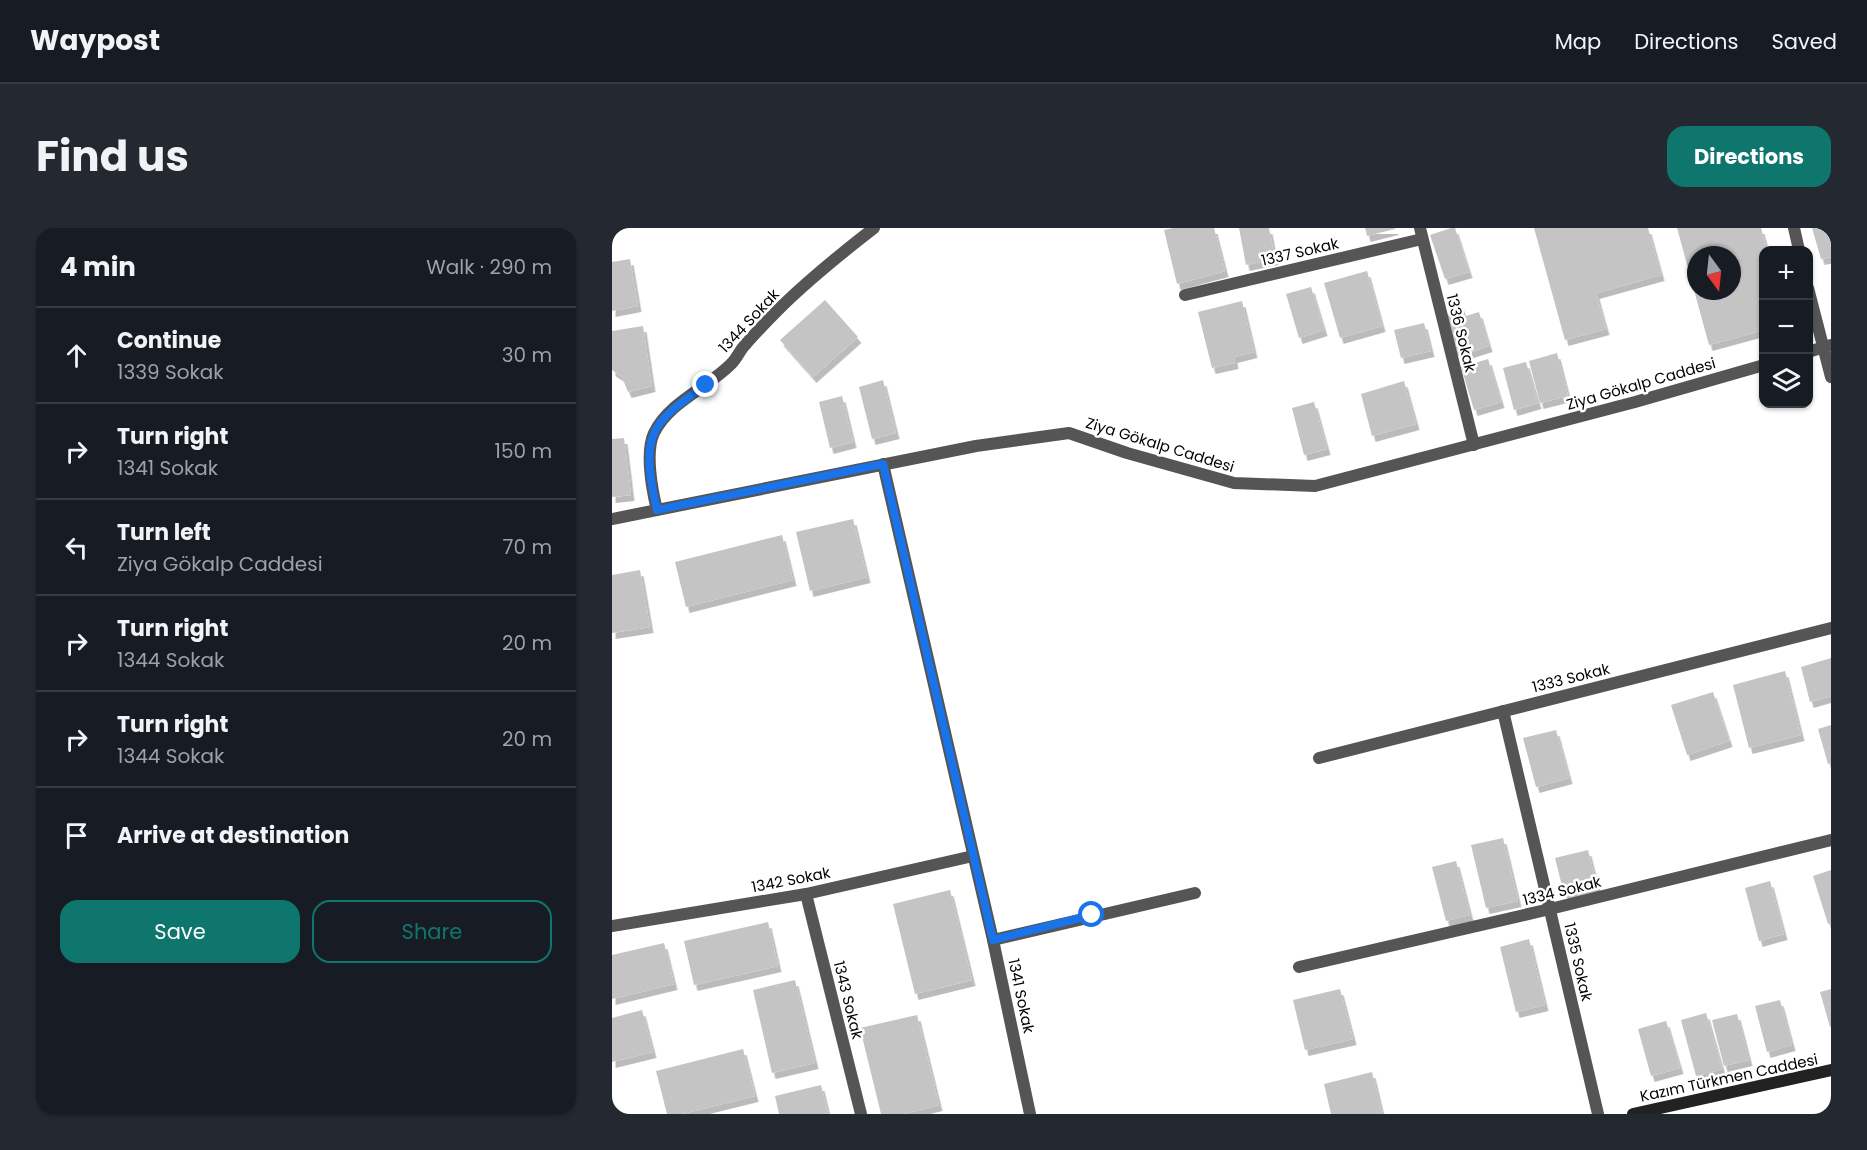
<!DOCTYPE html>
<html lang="en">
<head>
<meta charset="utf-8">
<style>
	:root { --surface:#171b24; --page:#242831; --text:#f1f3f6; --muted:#9ea1a6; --line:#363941; --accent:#0f766e }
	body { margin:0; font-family:Poppins,sans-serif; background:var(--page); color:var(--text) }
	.controls { position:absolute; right:18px; top:18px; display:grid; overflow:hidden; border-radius:12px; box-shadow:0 2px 4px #0004 }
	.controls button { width:54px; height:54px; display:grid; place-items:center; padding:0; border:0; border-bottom:2px solid var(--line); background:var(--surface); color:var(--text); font:30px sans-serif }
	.compass { position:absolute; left:1075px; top:18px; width:54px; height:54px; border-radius:50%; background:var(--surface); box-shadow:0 2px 4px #0004; rotate:165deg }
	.stop { position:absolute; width:18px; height:18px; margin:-14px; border:4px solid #1a73e8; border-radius:50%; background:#fff }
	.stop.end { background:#1a73e8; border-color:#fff; box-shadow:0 2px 6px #0008 }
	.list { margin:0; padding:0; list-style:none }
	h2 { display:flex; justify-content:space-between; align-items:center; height:78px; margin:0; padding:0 24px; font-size:26px }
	h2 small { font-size:20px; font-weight:400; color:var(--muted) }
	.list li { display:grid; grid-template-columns:39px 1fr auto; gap:18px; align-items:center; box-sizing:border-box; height:96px; padding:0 24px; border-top:2px solid var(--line) }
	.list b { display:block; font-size:22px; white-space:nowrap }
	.list p { margin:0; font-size:20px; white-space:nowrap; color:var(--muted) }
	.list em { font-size:20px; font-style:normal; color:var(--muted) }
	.actions { display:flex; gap:12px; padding:18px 24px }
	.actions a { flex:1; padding:14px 0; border:2px solid var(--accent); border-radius:18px; text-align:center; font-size:21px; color:var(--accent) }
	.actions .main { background:var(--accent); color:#fff }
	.icon { flex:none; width:33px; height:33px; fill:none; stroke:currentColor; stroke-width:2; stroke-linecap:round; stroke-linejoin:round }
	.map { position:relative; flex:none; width:1219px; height:886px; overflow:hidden; border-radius:18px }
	header { display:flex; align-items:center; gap:36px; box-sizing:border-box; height:84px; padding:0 30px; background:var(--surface); border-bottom:2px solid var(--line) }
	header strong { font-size:28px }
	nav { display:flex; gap:33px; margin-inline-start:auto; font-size:21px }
	.intro { display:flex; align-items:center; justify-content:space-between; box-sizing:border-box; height:144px; padding:0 36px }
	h1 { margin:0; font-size:42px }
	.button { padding:15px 27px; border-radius:18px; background:var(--accent); color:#fff; font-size:21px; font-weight:700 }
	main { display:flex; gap:36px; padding:0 36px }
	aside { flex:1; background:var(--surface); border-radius:18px; box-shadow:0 2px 4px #0004 }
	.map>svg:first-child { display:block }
	.building { fill:#c4c4c4; fill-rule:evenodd; filter:url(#shadow) }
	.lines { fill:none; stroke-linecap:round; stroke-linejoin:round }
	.minor { stroke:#555; stroke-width:12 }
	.tertiary { stroke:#555; stroke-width:12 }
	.secondary { stroke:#222; stroke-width:12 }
	.route { stroke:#1a73e8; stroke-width:8 }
	.labels { text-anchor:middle; stroke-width:5; stroke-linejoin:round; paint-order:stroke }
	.street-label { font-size:15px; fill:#000; stroke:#fff }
</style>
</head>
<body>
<header>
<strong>Waypost</strong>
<nav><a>Map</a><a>Directions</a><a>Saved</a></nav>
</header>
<div class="intro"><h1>Find us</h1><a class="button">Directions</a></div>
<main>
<aside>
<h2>4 min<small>Walk · 290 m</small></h2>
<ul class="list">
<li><svg class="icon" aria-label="ahead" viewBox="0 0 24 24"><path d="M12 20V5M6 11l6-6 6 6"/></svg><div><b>Continue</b><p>1339 Sokak</p></div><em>30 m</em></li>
<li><svg class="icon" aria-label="right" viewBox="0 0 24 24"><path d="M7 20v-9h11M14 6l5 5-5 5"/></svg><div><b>Turn right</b><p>1341 Sokak</p></div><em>150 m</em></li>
<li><svg class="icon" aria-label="left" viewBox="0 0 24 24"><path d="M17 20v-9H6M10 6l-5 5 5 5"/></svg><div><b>Turn left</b><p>Ziya Gökalp Caddesi</p></div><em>70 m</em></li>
<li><svg class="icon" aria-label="right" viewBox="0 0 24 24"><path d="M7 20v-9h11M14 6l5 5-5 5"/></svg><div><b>Turn right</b><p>1344 Sokak</p></div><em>20 m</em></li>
<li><svg class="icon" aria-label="right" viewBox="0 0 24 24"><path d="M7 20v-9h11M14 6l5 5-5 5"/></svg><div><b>Turn right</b><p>1344 Sokak</p></div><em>20 m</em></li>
<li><svg class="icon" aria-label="arrive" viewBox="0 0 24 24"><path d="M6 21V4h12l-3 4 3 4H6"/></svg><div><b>Arrive at destination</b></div></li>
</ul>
<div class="actions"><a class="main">Save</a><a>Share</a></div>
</aside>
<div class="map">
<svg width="1219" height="886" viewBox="0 0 1219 886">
	<defs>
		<filter id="shadow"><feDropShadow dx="3.5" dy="6" stdDeviation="0" flood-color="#0004"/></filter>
	</defs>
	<rect width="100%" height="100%" fill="#fff"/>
	<g class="building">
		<path d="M561 0H602L613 43 565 56 552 2Z"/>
		<path d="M627 0H657L663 31 634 37Z"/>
		<path d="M753 0H783V1L755 8Z"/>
		<path d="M839 0H843L857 44 833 51 818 7Z"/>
		<path d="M922 0H1036L1049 47 984 65 994 101 953 112Z"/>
		<path d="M1065 0H1149L1155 22H1152V102L1097 117ZM1084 27H1120V63H1084Z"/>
		<path d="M1200 0H1219V29L1209 31Z"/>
		<path d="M18 31 26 78 0 83V34Z"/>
		<path d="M755 43 770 98 728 110 712 55Z"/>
		<path d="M699 59 712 102 687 110 674 66Z"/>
		<path d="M213 72 246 109 201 149 168 112Z"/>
		<path d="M630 73 642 124 622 129 623 135 600 140 586 84Z"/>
		<path d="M852 82 854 88 867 84 877 118 846 128 834 87Z"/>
		<path d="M812 95 819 123 789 130 782 102Z"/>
		<path d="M31 98 40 158 16 164 10 149 0 142V103Z"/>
		<path d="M945 125 956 168 928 175 917 133Z"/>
		<path d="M876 131 889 174 862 182 849 139Z"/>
		<path d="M914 134 926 175 902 182 891 140Z"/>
		<path d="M271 152 284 205 260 211 247 159Z"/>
		<path d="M792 153 804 196 760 208 749 166Z"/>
		<path d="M230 168 241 214 218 220 207 174Z"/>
		<path d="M702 174 715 221 692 227 680 180Z"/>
		<path d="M12 210 19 267 0 269V211Z"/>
		<path d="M241 291 255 349 198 363 184 304Z"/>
		<path d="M170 307 181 352 74 379 63 334Z"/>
		<path d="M28 342 38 399 0 405V347Z"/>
		<path d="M1219 430V468L1198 474 1189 439Z"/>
		<path d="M1173 443 1189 507 1137 520 1121 457Z"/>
		<path d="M1101 464 1117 513 1075 527 1059 477Z"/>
		<path d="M1219 497V535L1216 536 1206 501Z"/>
		<path d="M944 502 957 550 924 559 911 510Z"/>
		<path d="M891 610 906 673 874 680 859 617Z"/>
		<path d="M976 622 985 658 952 666 943 630Z"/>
		<path d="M844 633 858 687 834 693 820 639Z"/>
		<path d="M1219 642V695L1216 696 1201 648Z"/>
		<path d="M1158 653 1172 706 1147 713 1133 660Z"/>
		<path d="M338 662 360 752 303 766 281 676Z"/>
		<path d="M156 694 166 738 82 757 72 713Z"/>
		<path d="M917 711 933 777 904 784 888 719Z"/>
		<path d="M52 715 62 756 0 771V727Z"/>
		<path d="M183 752 203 835 160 845 141 762Z"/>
		<path d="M728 761 741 811 693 822 681 772Z"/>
		<path d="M1219 761V799H1218L1208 764Z"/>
		<path d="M1168 772 1180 817 1155 824 1143 778Z"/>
		<path d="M30 782 41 824 0 834V790Z"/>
		<path d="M1094 785 1110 841 1084 848 1069 792Z"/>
		<path d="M1125 786 1137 832 1112 838 1100 792Z"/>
		<path d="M305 787 327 877 291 886H269L248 800Z"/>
		<path d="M1054 793 1068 840 1039 848 1026 801Z"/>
		<path d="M131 821 143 868 70 886H55L44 843Z"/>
		<path d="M760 844 770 886H719L712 856Z"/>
		<path d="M209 857 216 886H167L163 868Z"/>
	</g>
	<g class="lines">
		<g class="minor">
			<path d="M808 0 862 217"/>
			<path d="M1182 0 1187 22"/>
			<path d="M1196 60 1219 149"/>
			<path d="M573 67 810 11"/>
			<path d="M271 236 381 712 418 886"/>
			<path d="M45 282C40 262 33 224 42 205 58 173 96 160 120 135 125 130 128 122 133 117 145 103 158 90 171 77 200 49 231 24 262 0"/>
			<path d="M891 483 986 886"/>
			<path d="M707 530 1219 400"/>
			<path d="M194 666 249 886"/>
			<path d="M0 698 194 666 361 628"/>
			<path d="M381 712 583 665"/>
			<path d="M687 739 938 681 1219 612"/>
		</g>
		<g class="tertiary">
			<path d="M1196 124 1219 117"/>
			<path d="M0 291 364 218 457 205 515 225 622 255 703 258 1023 174 1152 137"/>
		</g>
		<path class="secondary" d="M1021 886 1219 842"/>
	</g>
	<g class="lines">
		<path class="route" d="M94 157C77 169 48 187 41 208 33 229 40 260 45 282L271 236 381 712 480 687"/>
	</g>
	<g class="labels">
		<g class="street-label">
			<text transform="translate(688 24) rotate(-13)" y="5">1337 Sokak</text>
			<text transform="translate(137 93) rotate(-47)" y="5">1344 Sokak</text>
			<text transform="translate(849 105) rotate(76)" y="5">1336 Sokak</text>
			<text transform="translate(1029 156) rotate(-16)" y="5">Ziya Gökalp Caddesi</text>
			<text transform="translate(548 217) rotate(17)" y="5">Ziya Gökalp Caddesi</text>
			<text transform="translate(959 450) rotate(-14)" y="5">1333 Sokak</text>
			<text transform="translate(179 652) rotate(-11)" y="5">1342 Sokak</text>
			<text transform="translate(950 663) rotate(-14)" y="5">1334 Sokak</text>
			<text transform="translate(966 734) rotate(77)" y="5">1335 Sokak</text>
			<text transform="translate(409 768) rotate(78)" y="5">1341 Sokak</text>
			<text transform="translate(236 772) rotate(76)" y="5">1343 Sokak</text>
			<text transform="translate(1117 850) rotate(-12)" y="5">Kazım Türkmen Caddesi</text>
		</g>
	</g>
</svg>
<div class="controls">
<button>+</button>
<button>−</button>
<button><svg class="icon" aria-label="layers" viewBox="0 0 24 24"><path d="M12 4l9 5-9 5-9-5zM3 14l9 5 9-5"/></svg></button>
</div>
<svg class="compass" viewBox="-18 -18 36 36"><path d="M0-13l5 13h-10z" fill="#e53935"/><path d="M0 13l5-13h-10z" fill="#9ea1a6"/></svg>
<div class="stop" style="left:480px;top:687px"></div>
<div class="stop end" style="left:94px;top:157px"></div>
</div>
</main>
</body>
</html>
